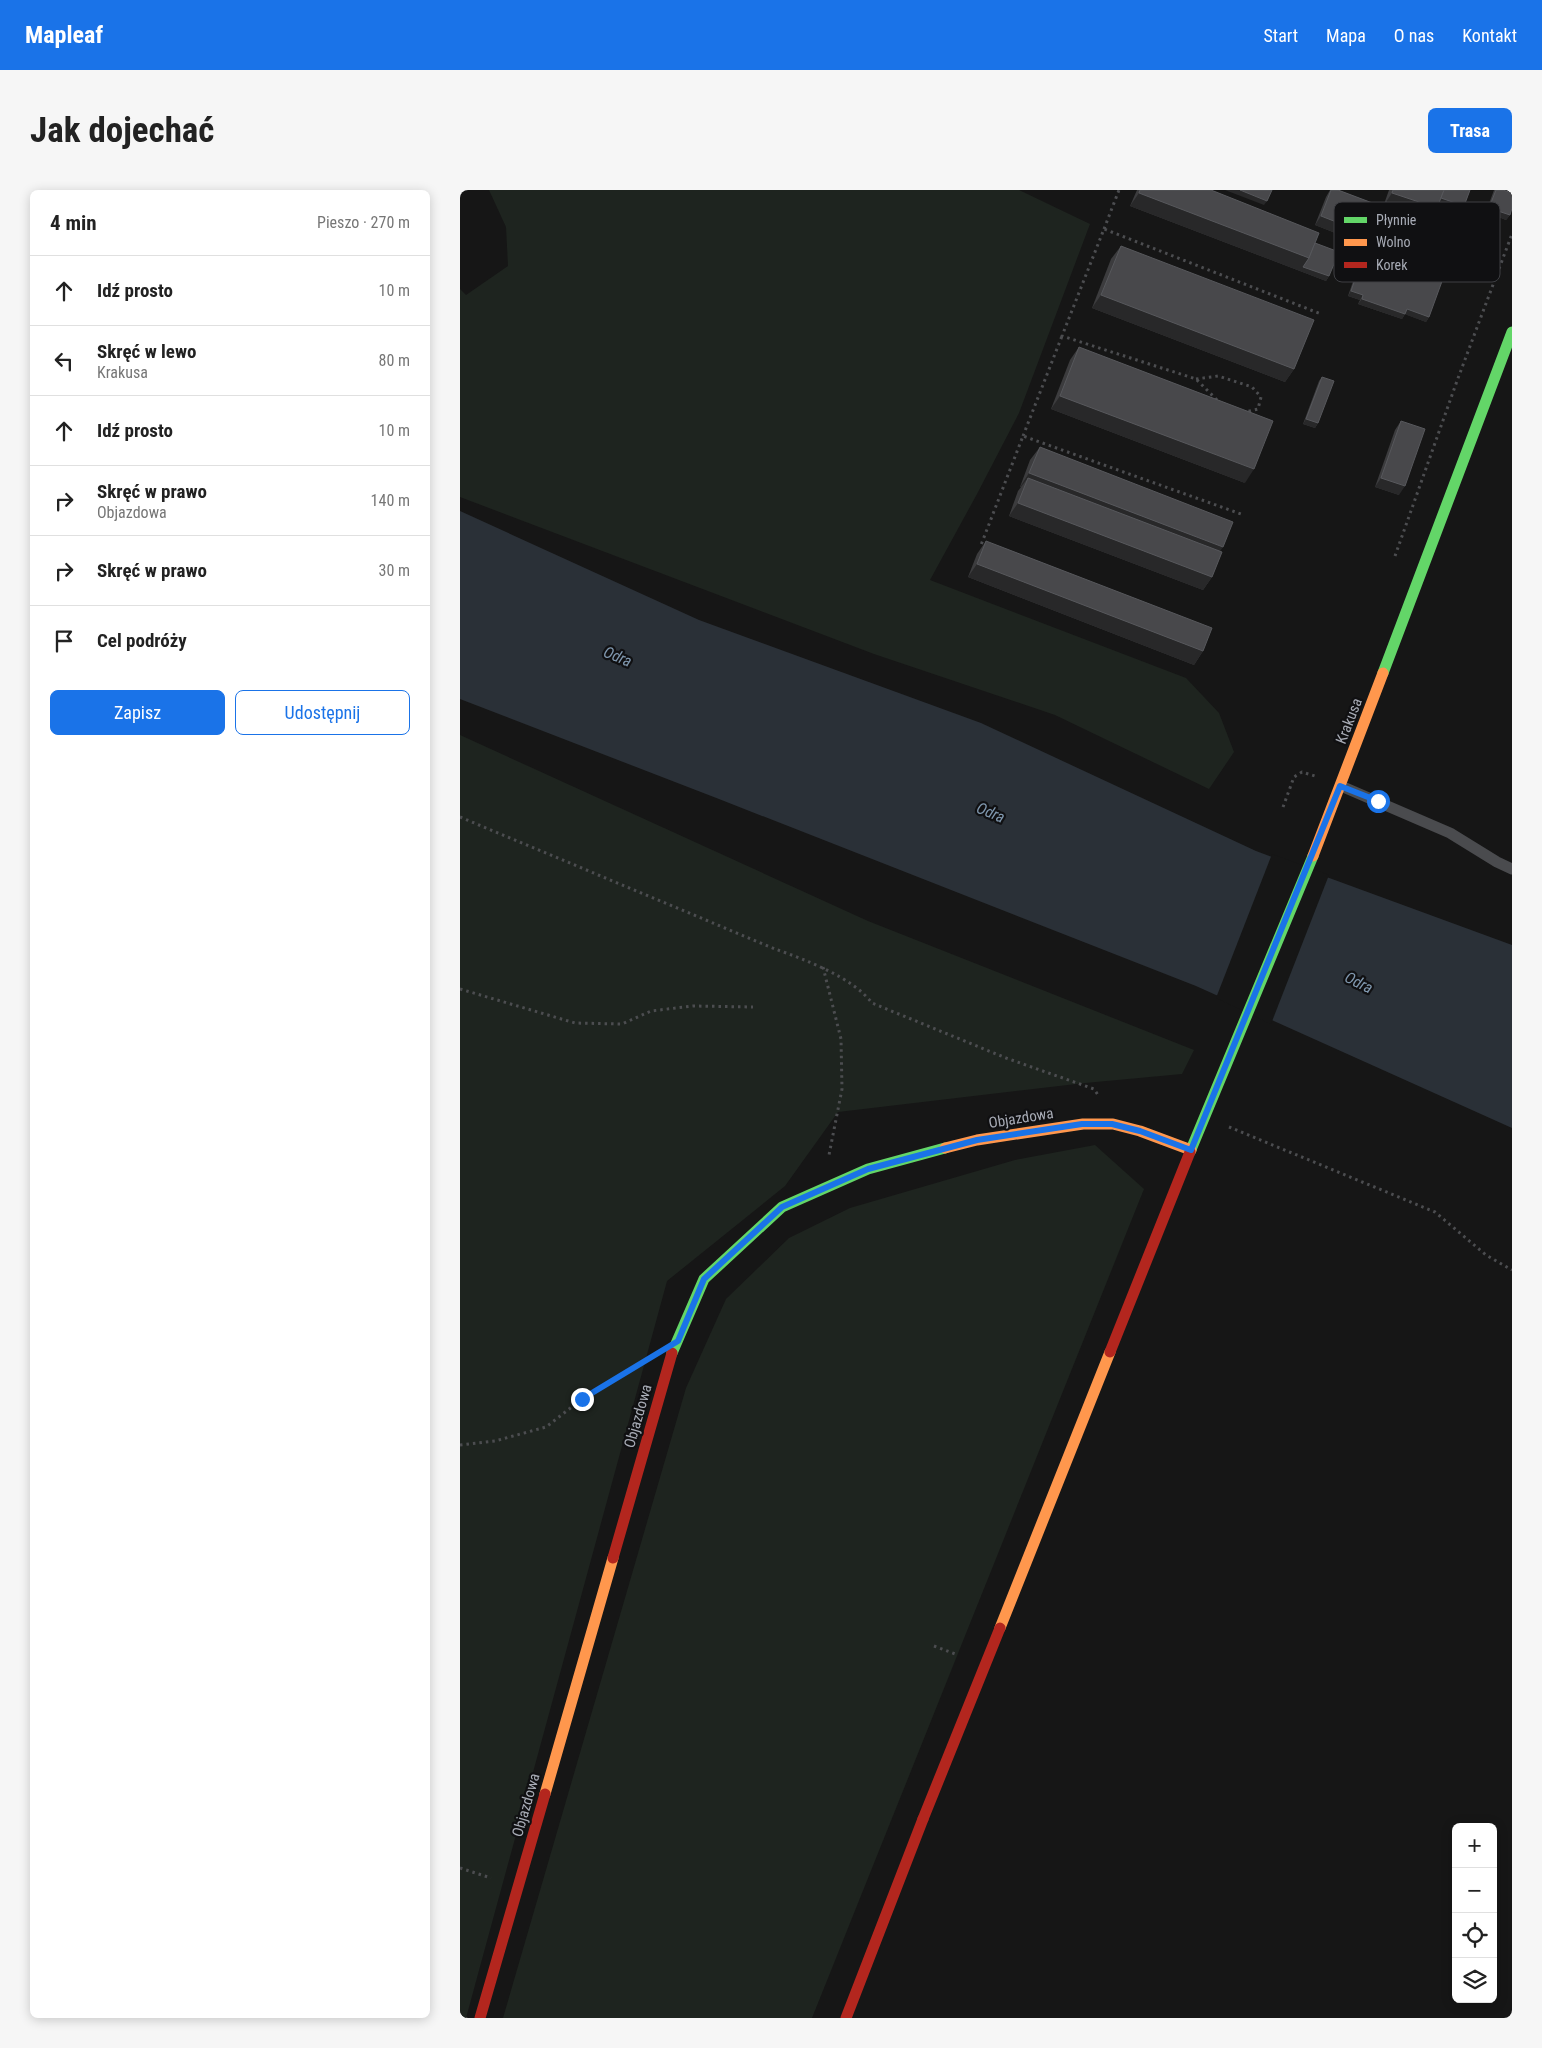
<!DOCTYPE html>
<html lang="pl">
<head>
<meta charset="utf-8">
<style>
	:root { --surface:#fff; --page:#f6f6f6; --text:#222; --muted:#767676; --line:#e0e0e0; --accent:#1a73e8 }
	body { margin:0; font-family:"Roboto Condensed",sans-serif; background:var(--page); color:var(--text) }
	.controls { position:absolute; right:15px; bottom:15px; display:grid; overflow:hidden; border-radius:8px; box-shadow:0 2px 12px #0003 }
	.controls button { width:45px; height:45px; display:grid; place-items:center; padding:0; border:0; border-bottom:1px solid var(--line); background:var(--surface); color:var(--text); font:25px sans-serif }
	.stop { position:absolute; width:15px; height:15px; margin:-11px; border:4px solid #1a73e8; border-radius:50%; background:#fff }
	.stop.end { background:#1a73e8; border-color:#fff; box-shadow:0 1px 5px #0008 }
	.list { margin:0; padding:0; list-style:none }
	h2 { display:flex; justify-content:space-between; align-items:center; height:65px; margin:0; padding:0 20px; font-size:21px }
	h2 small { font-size:16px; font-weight:400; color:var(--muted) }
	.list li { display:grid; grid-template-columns:32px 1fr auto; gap:15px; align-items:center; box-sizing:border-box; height:70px; padding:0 20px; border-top:1px solid var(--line) }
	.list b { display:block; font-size:19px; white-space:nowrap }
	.list p { margin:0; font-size:16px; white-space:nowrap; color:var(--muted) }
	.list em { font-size:16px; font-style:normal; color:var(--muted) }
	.actions { display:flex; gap:10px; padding:15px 20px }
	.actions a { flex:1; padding:11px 0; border:1px solid var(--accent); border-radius:8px; text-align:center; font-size:18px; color:var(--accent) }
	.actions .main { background:var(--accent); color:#fff }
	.icon { flex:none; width:28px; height:28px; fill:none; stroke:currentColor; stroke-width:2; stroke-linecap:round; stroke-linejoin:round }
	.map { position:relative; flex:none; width:1052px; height:1828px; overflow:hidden; border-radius:8px }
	header { display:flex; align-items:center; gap:30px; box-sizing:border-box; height:70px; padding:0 25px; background:var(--accent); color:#fff }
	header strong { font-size:24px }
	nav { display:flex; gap:28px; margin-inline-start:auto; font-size:18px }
	.intro { display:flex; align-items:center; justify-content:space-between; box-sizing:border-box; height:120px; padding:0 30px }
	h1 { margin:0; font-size:35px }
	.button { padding:12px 22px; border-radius:8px; background:var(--accent); color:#fff; font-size:18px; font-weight:700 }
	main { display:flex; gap:30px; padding:0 30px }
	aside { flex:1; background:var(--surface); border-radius:8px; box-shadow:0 2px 12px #0003 }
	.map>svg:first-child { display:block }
	.green { fill:#1e241f }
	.water { fill:#2a3037 }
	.pier { fill:#161616 }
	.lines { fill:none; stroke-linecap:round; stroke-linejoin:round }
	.path { stroke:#4c4d50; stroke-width:3; stroke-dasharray:2.5 4; stroke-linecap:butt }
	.lane { stroke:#4a4b4e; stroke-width:11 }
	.fast { stroke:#63d668; stroke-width:11 }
	.slow { stroke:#ff974d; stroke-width:11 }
	.jam { stroke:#b3261e; stroke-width:11 }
	.jam-bridge { stroke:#b3261e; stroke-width:11 }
	.wall { fill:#3c3c3e }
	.shaded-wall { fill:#282829 }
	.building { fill:#48484b; stroke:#57585c }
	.route { stroke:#1a73e8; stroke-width:6 }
	.labels { text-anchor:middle; stroke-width:4.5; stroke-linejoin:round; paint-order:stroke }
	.street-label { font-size:15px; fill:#a8acb6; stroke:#101012 }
	.water-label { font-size:16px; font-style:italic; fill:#8098af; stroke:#101012 }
	.key { fill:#101012; stroke:#3e3f43; stroke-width:1 }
	.key-label { font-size:14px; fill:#a8acb6 }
</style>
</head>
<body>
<header>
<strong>Mapleaf</strong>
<nav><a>Start</a><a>Mapa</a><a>O nas</a><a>Kontakt</a></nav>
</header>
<div class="intro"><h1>Jak dojechać</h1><a class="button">Trasa</a></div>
<main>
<aside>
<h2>4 min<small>Pieszo · 270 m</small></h2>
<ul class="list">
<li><svg class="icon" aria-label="ahead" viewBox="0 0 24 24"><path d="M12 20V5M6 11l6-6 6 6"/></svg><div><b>Idź prosto</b></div><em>10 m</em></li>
<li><svg class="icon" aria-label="left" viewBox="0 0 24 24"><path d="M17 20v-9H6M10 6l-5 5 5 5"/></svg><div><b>Skręć w lewo</b><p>Krakusa</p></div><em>80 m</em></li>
<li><svg class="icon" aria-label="ahead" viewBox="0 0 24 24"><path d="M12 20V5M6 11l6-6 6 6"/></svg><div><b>Idź prosto</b></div><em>10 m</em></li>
<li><svg class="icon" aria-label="right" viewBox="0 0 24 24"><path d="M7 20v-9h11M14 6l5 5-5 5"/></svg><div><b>Skręć w prawo</b><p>Objazdowa</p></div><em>140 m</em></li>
<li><svg class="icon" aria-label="right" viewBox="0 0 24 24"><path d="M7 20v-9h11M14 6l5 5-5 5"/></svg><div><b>Skręć w prawo</b></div><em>30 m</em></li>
<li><svg class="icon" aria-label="arrive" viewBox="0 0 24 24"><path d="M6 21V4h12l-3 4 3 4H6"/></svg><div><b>Cel podróży</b></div></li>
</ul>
<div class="actions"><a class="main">Zapisz</a><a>Udostępnij</a></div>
</aside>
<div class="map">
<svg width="1052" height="1828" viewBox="0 0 1052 1828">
	<rect width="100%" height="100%" fill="#161616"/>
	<g class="green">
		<path d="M29 0H559L630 34 559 223 517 304 470 390 726 488 759 523 774 562 749 599 595 525 414 464 0 307V99L6 105 48 76 46 37Z"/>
		<path d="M0 545 408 731 734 860 722 884 625 893 378 922 325 996 207 1091 6 1828H0Z"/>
		<path d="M635 955 684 999 352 1828H43L226 1198 266 1109 329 1048 390 1018 555 970Z"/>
	</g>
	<path class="water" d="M0 321 239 430 521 533 796 661 1052 755V938L736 796 259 609 0 509Z"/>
	<path class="pier" d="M812 664 869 685 811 834 756 808Z"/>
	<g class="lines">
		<g class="path">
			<path d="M644 39 659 0"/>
			<path d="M736 189 758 186 792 197 801 207 798 219 785 222"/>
			<path d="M757 210 736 189 602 146 644 39 861 124"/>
			<path d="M563 246 602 146"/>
			<path d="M526 357 521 355 563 246 781 324"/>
			<path d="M935 366 997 191 1052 44"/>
			<path d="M823 617 834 587 842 582 855 586"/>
			<path d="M0 627 315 759C346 770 392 787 412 813L546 868 634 899 638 905"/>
			<path d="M363 777 381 849 382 899 369 965"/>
			<path d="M0 799 115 833 162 834 191 821 233 816 293 817"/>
			<path d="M769 937 975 1022 1026 1065 1052 1080"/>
			<path d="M0 1255 35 1251 86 1237 122 1209 179 1175"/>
			<path d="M474 1456 498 1465"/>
			<path d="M0 1678 31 1688"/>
		</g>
		<path class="lane" d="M881 596 990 643 1037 672 1052 679"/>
		<g class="fast">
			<path d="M923 483 1052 142"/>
			<path d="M730 962 853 666"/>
			<path d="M212 1163 244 1089 322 1017 408 979 485 958"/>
		</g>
		<g class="slow">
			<path d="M853 666 923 483"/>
			<path d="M485 958 517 950 623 934H653L680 941 731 960"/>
			<path d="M540 1438 650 1162"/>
			<path d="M85 1604 153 1368"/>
		</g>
		<g class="jam">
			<path d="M650 1162 730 962"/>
			<path d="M153 1368 212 1163"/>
			<path d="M20 1828 85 1604"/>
			<path d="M386 1828 463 1629"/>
		</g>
		<path class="jam-bridge" d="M463 1629 540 1438"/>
	</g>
	<g class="wall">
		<path d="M677 0H751L855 53 869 86 866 91 670 16Z"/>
		<path d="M870 0H878L923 17 929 0H1010L1004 16 1001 21 979 13 977 18 971 27 964 48 960 53 916 37 912 46 906 55 855 35 866 7Z"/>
		<path d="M1034 0H1052L1050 25 1046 30 1026 22Z"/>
		<path d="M923 48 964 76 969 127 966 132 945 124 942 129 898 114 900 110 888 106 904 59 907 55 918 59 920 52Z"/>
		<path d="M661 56 834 179 825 192 632 118 651 69Z"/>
		<path d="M619 157 785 293 591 219 610 170Z"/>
		<path d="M862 187 858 233 855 238 843 234 859 191Z"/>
		<path d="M941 231 939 305 915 297 935 240Z"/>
		<path d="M580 257 760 361 752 387 743 400 549 326 558 301 561 297H560L570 270Z"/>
		<path d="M526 351 743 461 734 475 508 387 517 364Z"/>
	</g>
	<g class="shaded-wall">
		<path d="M765 0H780L807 11 804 15Z"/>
		<path d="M1036 0H1052V9Z"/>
		<path d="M679 3 849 68 869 86 866 91 670 16Z"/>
		<path d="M932 3 977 18 968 31 926 12Z"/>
		<path d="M979 7 1004 16 1001 21 975 12Z"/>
		<path d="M1029 18 1050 25 1046 30 1026 22Z"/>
		<path d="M861 26 912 46 906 55 855 35Z"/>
		<path d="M919 32 964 48 960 53 916 37Z"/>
		<path d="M891 101 903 105 900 110 888 106Z"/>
		<path d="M641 105 834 179 825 192 632 118Z"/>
		<path d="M902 109 945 124 942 129 898 114Z"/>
		<path d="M947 119 969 127 966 132 944 124Z"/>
		<path d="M600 206 794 279 785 293 591 219Z"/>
		<path d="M846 229 858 233 855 238 843 234Z"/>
		<path d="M569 283 763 357 754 370 568 288 561 297H560Z"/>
		<path d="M921 288 945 296 939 305 915 297Z"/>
		<path d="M558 313 752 387 743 400 549 326Z"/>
		<path d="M517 374 743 461 734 475 508 387Z"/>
	</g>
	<g class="building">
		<path d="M680 0H751L859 43 849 68 679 3Z"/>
		<path d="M780 0H812L807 11Z"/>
		<path d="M871 0H878L923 17 912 46 861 26Z"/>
		<path d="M933 0H984L977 18 932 3Z"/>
		<path d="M984 0H1010L1004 16 981 8Z"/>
		<path d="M1036 0H1043L1052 3V18L1050 25 1029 18Z"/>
		<path d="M926 12 971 27 964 48 919 32Z"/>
		<path d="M923 48 968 63 964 76 985 83 969 127 947 119 945 124 902 109 903 105 891 101 907 55 919 59Z"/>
		<path d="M855 53 879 62 869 86 843 77 849 68Z"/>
		<path d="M661 56 854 130 834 179 641 105Z"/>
		<path d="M619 157 813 231 794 279 600 206Z"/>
		<path d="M862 187 874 191 858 233 846 229Z"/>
		<path d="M941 231 965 239 945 296 921 288Z"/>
		<path d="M580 257 773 332 763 357 569 283Z"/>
		<path d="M568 288 762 362 752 387 558 313Z"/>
		<path d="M526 351 752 438 743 461 517 374Z"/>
	</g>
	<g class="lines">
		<path class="route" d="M122 1209 218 1151 244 1089 322 1017 408 979 517 950 622 934H652L680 941 731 960 880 596 918 611"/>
	</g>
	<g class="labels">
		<g class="street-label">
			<text transform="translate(889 531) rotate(-69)" y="5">Krakusa</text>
			<text transform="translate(561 928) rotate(-9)" y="5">Objazdowa</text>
			<text transform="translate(178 1226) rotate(-74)" y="5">Objazdowa</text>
			<text transform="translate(66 1615) rotate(-74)" y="5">Objazdowa</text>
		</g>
		<g class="water-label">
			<text transform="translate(158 466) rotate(23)" y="6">Odra</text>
			<text transform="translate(531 622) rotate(23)" y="6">Odra</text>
			<text transform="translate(899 792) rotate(26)" y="6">Odra</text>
		</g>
	</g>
	<rect x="874" y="12" width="166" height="80" rx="8" class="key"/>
	<rect x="884" y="27" width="23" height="6" fill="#63d668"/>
	<rect x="884" y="49" width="23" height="7" fill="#ff974d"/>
	<rect x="884" y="72" width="23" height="6" fill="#b3261e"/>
	<g class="key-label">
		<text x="916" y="35">Płynnie</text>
		<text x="916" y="57">Wolno</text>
		<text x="916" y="80">Korek</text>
	</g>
</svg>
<div class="controls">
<button>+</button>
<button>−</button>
<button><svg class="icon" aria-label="locate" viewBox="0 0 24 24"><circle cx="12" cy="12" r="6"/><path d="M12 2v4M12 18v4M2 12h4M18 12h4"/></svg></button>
<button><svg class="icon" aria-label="layers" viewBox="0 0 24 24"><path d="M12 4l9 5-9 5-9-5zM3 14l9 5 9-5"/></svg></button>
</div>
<div class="stop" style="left:918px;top:611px"></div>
<div class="stop end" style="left:122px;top:1209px"></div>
</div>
</main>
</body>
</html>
